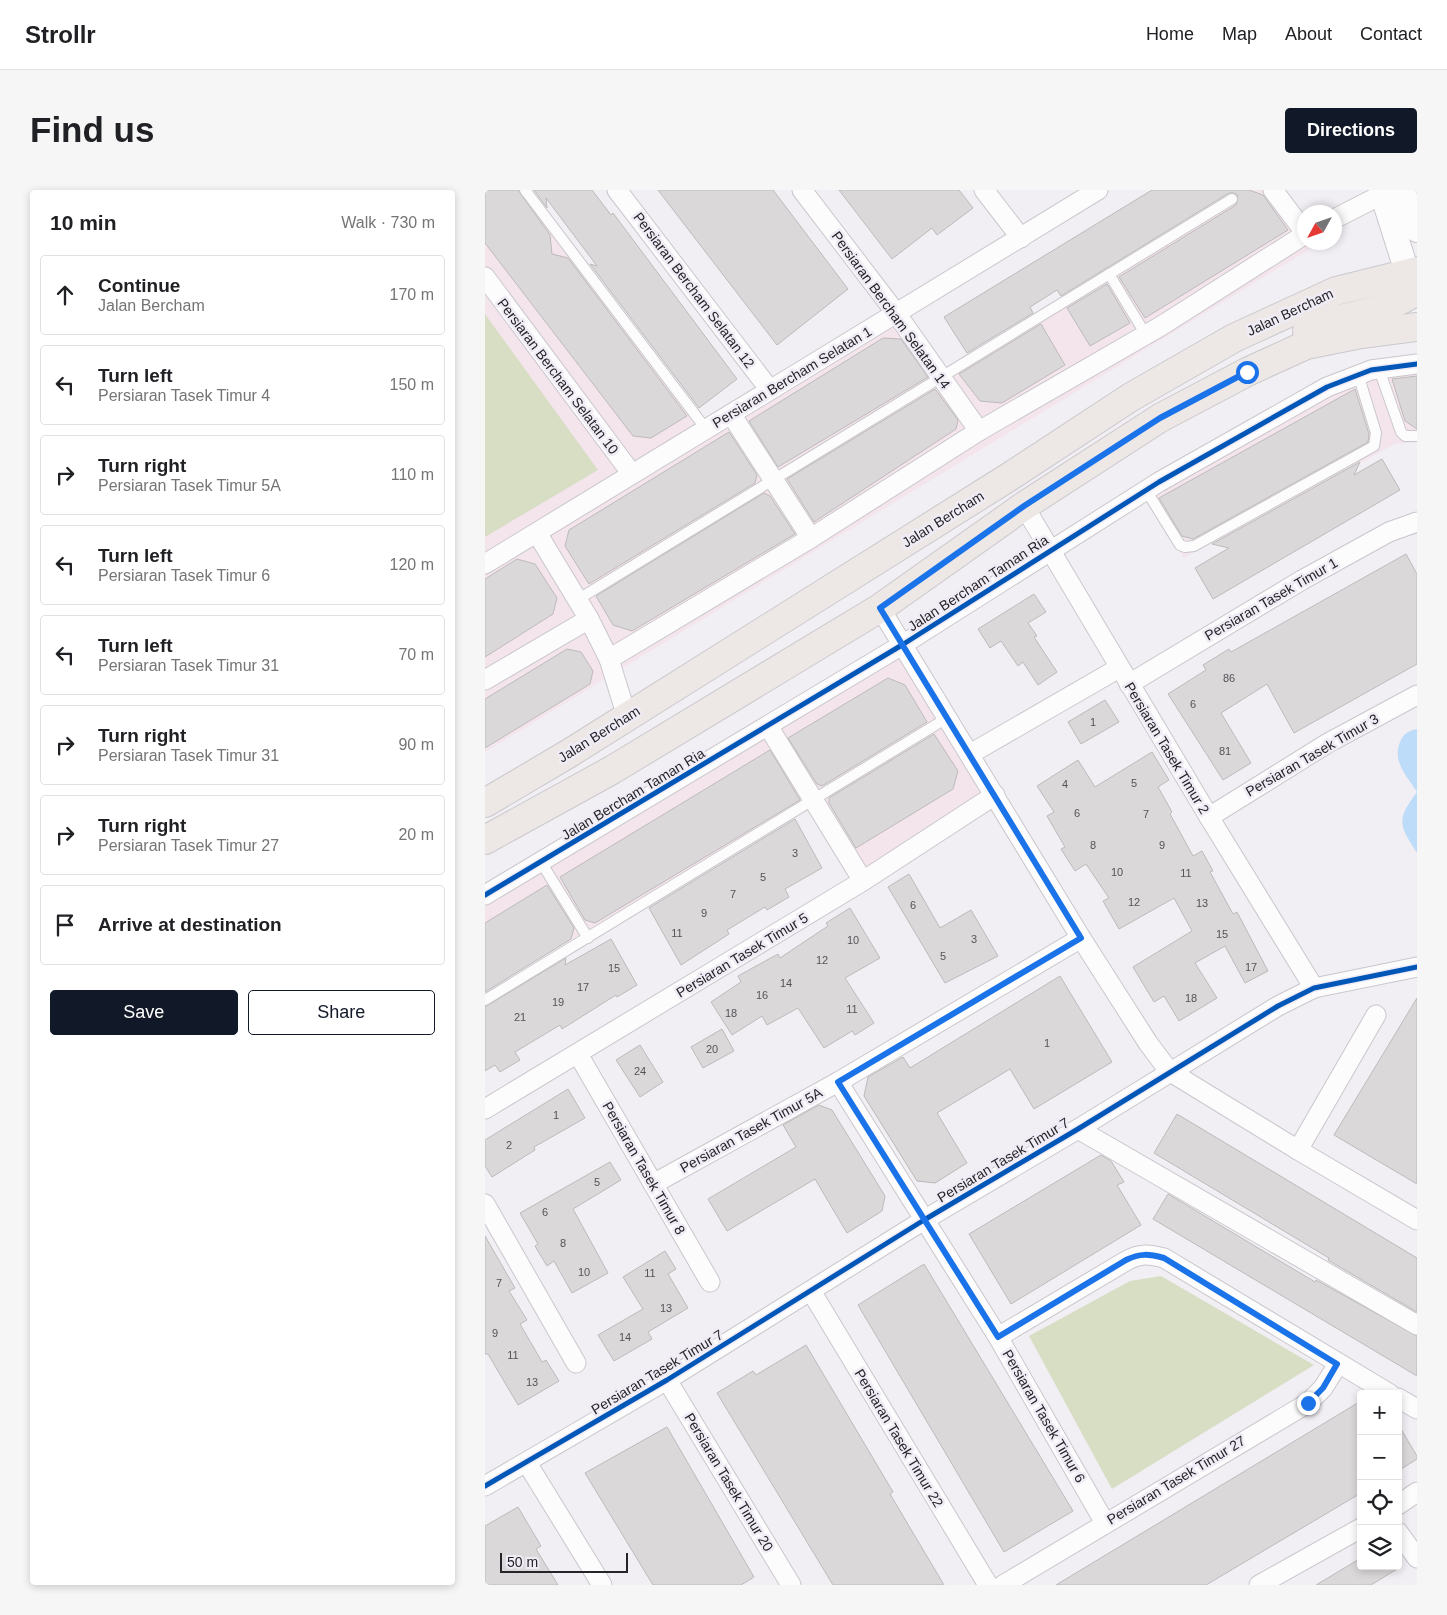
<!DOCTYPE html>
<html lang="en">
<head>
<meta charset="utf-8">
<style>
	:root { --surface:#fff; --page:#f6f6f6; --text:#202124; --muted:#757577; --line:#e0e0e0; --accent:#111827 }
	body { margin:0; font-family:Helvetica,sans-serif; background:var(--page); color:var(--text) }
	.controls { position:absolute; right:15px; bottom:15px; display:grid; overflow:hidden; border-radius:5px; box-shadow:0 2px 8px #0003 }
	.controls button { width:45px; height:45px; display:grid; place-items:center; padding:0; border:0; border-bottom:1px solid var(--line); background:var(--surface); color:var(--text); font:25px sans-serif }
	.compass { position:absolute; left:812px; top:15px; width:45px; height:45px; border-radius:50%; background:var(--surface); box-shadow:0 2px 8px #0003; rotate:230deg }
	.scale { position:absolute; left:15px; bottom:12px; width:128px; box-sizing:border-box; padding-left:5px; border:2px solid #252428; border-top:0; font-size:14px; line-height:18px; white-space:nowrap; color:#252428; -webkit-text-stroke:4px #f0ecf6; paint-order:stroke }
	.stop { position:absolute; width:15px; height:15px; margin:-11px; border:4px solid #1a73e8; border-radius:50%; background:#fff }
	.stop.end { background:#1a73e8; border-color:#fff; box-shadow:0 1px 5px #0008 }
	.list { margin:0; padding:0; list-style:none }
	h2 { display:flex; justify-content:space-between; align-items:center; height:65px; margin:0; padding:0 20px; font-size:21px }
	h2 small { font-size:16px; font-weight:400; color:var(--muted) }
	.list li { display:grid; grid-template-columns:32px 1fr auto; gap:15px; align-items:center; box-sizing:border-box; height:80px; margin:0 10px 10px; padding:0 10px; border:1px solid var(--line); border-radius:5px }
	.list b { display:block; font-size:19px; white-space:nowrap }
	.list p { margin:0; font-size:16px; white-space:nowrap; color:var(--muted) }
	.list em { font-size:16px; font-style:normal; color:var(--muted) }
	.actions { display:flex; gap:10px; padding:15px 20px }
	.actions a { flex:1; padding:11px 0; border:1px solid var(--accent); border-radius:5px; text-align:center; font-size:18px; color:var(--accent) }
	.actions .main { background:var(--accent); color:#fff }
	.icon { flex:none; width:28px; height:28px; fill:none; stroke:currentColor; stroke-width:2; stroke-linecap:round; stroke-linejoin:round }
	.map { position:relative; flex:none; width:932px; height:1395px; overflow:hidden; border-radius:5px }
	header { display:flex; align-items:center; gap:30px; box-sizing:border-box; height:70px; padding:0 25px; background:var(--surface); border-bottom:1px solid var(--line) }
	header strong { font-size:24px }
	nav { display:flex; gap:28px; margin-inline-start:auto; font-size:18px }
	.intro { display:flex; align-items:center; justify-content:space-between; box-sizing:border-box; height:120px; padding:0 30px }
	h1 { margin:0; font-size:35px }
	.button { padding:12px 22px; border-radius:5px; background:var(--accent); color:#fff; font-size:18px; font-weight:700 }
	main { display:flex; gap:30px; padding:0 30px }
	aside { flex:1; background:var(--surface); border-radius:5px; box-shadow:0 2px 8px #0003 }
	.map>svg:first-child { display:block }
	.commercial { fill:#f4e4ec }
	.green { fill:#d7dec4 }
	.water { fill:#bcdcf9 }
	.building { fill:#dbd8da; stroke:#bdbabb }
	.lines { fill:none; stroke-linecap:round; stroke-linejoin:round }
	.service-casing { stroke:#c9c7cc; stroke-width:12 }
	.minor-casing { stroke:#c9c7cc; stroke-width:21 }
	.tertiary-casing { stroke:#c9c7cc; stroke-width:26 }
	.primary-casing { stroke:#cac9cc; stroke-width:30 }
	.service { stroke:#fdfcfd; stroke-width:10 }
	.minor { stroke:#fdfcfd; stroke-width:19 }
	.tertiary { stroke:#fdfcfd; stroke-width:24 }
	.primary { stroke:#ede7e6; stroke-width:28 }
	.cycleway-casing { stroke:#f0ecf6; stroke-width:8 }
	.cycleway { stroke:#0057b8; stroke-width:5 }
	.route { stroke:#1a73e8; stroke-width:6 }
	.labels { text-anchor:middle; stroke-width:5; stroke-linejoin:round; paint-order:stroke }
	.number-label { font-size:11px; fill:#545356 }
	.street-label { font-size:14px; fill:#252428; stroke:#f0ecf6 }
</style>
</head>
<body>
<header>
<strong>Strollr</strong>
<nav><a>Home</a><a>Map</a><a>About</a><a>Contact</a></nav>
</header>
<div class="intro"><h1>Find us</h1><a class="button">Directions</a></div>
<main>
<aside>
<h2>10 min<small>Walk · 730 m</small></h2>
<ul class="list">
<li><svg class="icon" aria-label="ahead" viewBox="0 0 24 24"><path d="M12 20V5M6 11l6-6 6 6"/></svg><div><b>Continue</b><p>Jalan Bercham</p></div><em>170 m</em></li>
<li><svg class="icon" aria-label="left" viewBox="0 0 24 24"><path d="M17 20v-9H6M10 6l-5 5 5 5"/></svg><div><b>Turn left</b><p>Persiaran Tasek Timur 4</p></div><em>150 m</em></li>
<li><svg class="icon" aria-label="right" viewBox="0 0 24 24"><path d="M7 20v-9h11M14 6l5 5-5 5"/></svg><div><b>Turn right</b><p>Persiaran Tasek Timur 5A</p></div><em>110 m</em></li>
<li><svg class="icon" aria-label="left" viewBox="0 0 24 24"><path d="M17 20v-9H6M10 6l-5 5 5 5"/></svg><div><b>Turn left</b><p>Persiaran Tasek Timur 6</p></div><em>120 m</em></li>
<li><svg class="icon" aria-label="left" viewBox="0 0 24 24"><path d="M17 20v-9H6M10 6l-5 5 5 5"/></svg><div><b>Turn left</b><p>Persiaran Tasek Timur 31</p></div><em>70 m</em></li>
<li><svg class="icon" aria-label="right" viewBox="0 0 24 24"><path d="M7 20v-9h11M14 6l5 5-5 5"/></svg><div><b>Turn right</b><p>Persiaran Tasek Timur 31</p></div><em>90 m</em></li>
<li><svg class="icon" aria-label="right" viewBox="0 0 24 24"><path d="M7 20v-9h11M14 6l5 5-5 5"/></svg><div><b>Turn right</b><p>Persiaran Tasek Timur 27</p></div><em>20 m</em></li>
<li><svg class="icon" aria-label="arrive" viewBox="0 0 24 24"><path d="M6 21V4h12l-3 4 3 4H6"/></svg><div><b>Arrive at destination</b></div></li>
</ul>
<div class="actions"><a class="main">Save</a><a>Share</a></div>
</aside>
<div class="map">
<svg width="932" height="1395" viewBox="0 0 932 1395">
	<rect width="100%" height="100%" fill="#f1eef4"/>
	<g class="commercial">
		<path d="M0 0H38L218 236 412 130 451 190 754 0H780L819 52 824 53 828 57 0 562Z"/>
		<path d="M932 174V252L910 254 699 368 658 301 842 198Z"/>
		<path d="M407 450 502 611 373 688 324 611 0 800V696Z"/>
	</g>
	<g class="green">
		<path d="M0 124 113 280 0 347Z"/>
		<path d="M676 1086 829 1175 627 1299 544 1146 645 1091Z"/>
	</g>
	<path class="water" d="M932 539V663C914 635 911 630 932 602 922 586 907 572 915 552 918 544 923 541 932 539Z"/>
	<g class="building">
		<path d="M0 0H33L65 45 67 64 83 68 202 226 166 248 148 246 0 53Z"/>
		<path d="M49 0H107L126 25 128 23 252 189 214 218 105 74 112 76 61 8 62 18Z"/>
		<path d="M173 0H288L363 99 292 155Z"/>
		<path d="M354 0H474L488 18 452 45 447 38 407 69Z"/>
		<path d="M667 0H764L778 5 803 40 660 128 634 87 751 15 753 6 750 3H744L576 106 572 100 545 117 548 123 482 163 459 127Z"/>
		<path d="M622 94 645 133 605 156 582 118Z"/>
		<path d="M556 134 580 175 517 213 495 211 474 184Z"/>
		<path d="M398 148 416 149 443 187 293 277 264 231Z"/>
		<path d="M932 186V239L920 231 907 189Z"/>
		<path d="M450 199 473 230 471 239 329 332 302 289Z"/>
		<path d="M870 199 884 244 883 252 708 349 697 346 674 308Z"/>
		<path d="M244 242 272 285 270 293 104 394 80 356 84 340Z"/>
		<path d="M897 269 915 300 728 409 710 378 744 358 727 354 875 272 869 285Z"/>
		<path d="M279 303 285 306 310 344 147 441 128 435 111 406Z"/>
		<path d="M921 364 932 384V474L809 543 782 494 736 523 766 573 738 590 683 504 721 480 718 475 744 459 746 462Z"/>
		<path d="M32 369 50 374 72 408 68 424 0 467V389Z"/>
		<path d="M549 404 561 422 543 433 552 446 549 447 572 482 553 495 538 472 533 476 516 451 505 458 493 439Z"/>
		<path d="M82 459 96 462 108 481 105 494 0 558V509Z"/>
		<path d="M403 488 420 495 442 532 337 596 332 594 303 548Z"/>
		<path d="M620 510 634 532 596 554 583 532Z"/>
		<path d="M449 544 473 581 468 599 371 658 344 613V608Z"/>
		<path d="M285 560 315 610 110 733 100 730 75 687Z"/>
		<path d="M667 562 684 590 673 597 687 622 685 624 708 666 717 661 728 681 725 682 748 724 752 722 783 781 760 793 740 756 710 773 732 808 694 831 679 806 669 812 648 777 707 741 689 708 634 739 618 711 624 708 601 674 590 681 576 659 580 657 562 626 569 622 552 596 593 570 610 597Z"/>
		<path d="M310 629 337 678 300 699 304 707 282 720 280 717 242 740 244 744 196 775 164 718Z"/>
		<path d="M424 684 455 738 486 720 513 766 460 793 403 697Z"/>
		<path d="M62 695 89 738 86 749 0 802V733Z"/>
		<path d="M365 718 395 768 360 788 389 833 370 845 367 841 339 858 313 818 282 835 277 826 247 845 226 812 256 792 253 786 293 764 295 768 343 736 341 733Z"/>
		<path d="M126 749 152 795 132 807 131 805 77 839 75 835 30 862 35 870 15 882 10 875 0 881V817L81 768 80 775Z"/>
		<path d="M575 786 627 872 549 919 525 879 452 923 482 973 450 993 432 991 379 906 383 887 418 867 425 878Z"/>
		<path d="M932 808V994L849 945Z"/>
		<path d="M237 839 249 861 218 878 206 857Z"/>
		<path d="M155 855 178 892 155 907 131 870Z"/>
		<path d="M83 899 100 928 49 957 50 960 7 987 0 976V950Z"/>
		<path d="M334 915 347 920 400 1006 397 1021 362 1043 330 989 242 1041 223 1009 311 957 298 935Z"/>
		<path d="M692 924 932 1068V1122L843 1070 844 1068 669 963Z"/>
		<path d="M616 965 626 971 639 992 632 995 656 1035 526 1114 484 1044Z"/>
		<path d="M125 972 136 990 88 1019 123 1083 87 1103 69 1071 62 1076 50 1056 53 1054 35 1023Z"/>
		<path d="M683 1004 830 1092 831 1090 932 1146V1186L668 1029Z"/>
		<path d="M0 1046 30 1098 24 1101 42 1130 35 1134 57 1172 61 1170 74 1191 33 1215 3 1164H0Z"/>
		<path d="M180 1061 191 1079 183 1084 203 1118 163 1142 167 1149 129 1171 113 1145 158 1119 138 1087Z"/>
		<path d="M439 1074 588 1321 519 1362 373 1115Z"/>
		<path d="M321 1155 408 1302 405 1304 459 1395H348L232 1203 268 1181 271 1185Z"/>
		<path d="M876 1211V1303L721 1395H571Z"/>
		<path d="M913 1234 932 1266V1269L913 1281Z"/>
		<path d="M182 1237 269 1387 256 1395H168L100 1283Z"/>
		<path d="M33 1317 56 1356 51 1359 73 1395H0V1336Z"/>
		<path d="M876 1368V1376H917L886 1395H831Z"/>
	</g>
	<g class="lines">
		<defs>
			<g id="service">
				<path d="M40 0 221 239"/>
				<path d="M624 84 661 145"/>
				<path d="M894 179 916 242 920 246H932"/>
				<path d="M661 300 695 355 700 357 709 356 889 256 891 243 873 184"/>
				<path d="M92 410 747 9"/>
				<path d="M56 672 103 748"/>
				<path d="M0 810 462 528"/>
			</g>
			<g id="minor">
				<path d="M132 0 285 200"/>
				<path d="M317 0 411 123 494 241"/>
				<path d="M499 0 536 48"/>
				<path d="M788 0 819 41"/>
				<path d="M849 29 898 4"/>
				<path d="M0 87 147 284"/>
				<path d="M246 224 326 348"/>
				<path d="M539 316 724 627 829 798"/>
				<path d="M52 343 104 429 124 469 142 527"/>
				<path d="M0 374 613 0"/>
				<path d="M395 418 596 748 663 853 684 881 813 960"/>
				<path d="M124 469 326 348 494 241 676 136 819 45"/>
				<path d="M0 490 104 429"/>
				<path d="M644 494 817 390 904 342 932 332"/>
				<path d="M283 536 378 691"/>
				<path d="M485 564 634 478"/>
				<path d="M724 627 843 553 932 505"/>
				<path d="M0 705 417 455 674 292 842 197 886 180 932 174"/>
				<path d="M891 825 813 960 932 1030"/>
				<path d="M93 864 225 1092"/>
				<path d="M353 892 513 1147 620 1333"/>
				<path d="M0 919 378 691 510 605"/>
				<path d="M593 939 932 1135"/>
				<path d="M168 994 353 892 596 748"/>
				<path d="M0 1014 91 1173"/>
				<path d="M326 1101 503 1395"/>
				<path d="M513 1147 641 1071C655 1063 664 1064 679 1068L905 1204"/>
				<path d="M182 1190 306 1395"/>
				<path d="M913 1208 932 1219"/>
				<path d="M42 1273 117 1395"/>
				<path d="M0 1296 182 1190 439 1030 593 939 793 816 829 798 932 777"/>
				<path d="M913 1315 932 1302"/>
				<path d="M913 1342 932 1368"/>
				<path d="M518 1395 823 1213 838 1198 853 1174"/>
				<path d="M774 1395 876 1338"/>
			</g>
			<g id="tertiary">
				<path d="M896 0 922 82"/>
				<path d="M918 0 932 40"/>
			</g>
			<g id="primary">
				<path d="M822 141 832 135C864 126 907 120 932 100"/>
				<path d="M0 613 83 564 524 287 646 207 749 148 851 101 932 81"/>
				<path d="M0 650 127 580 395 418 539 316 675 228 762 182 821 155 876 144 932 137"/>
			</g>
		</defs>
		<use href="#service" class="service-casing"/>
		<use href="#minor" class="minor-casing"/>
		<use href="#tertiary" class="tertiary-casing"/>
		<use href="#primary" class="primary-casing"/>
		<use href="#service" class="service"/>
		<use href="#minor" class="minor"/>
		<use href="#tertiary" class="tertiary"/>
		<use href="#primary" class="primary"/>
		<defs>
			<g id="cycleway">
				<path d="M0 705 417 455 674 292 842 197 886 180 932 174"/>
				<path d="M0 1296 182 1190 439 1030 593 939 793 816 829 798 932 777"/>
			</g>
		</defs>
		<use href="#cycleway" class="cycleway-casing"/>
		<use href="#cycleway" class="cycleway"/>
	</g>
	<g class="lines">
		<path class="route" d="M762 182 675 228 539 316 395 418 596 748 353 892 513 1147 641 1070C655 1063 664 1064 679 1068L852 1174 838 1198 823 1213"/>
	</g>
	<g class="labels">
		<g class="number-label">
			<text x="744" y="492">86</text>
			<text x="708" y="518">6</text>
			<text x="608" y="536">1</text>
			<text x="740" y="565">81</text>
			<text x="649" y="597">5</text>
			<text x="580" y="598">4</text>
			<text x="592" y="627">6</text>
			<text x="661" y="628">7</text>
			<text x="608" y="659">8</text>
			<text x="677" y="659">9</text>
			<text x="310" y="667">3</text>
			<text x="632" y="686">10</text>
			<text x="701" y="687">11</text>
			<text x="278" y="691">5</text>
			<text x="248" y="708">7</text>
			<text x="649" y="716">12</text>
			<text x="717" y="717">13</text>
			<text x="428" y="719">6</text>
			<text x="219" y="727">9</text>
			<text x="192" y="747">11</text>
			<text x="737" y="748">15</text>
			<text x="489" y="753">3</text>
			<text x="368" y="754">10</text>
			<text x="458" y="770">5</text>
			<text x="337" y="774">12</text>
			<text x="766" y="781">17</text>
			<text x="129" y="782">15</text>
			<text x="301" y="797">14</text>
			<text x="98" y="801">17</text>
			<text x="277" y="809">16</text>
			<text x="706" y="812">18</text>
			<text x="73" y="816">19</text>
			<text x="367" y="823">11</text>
			<text x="246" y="827">18</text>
			<text x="35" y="831">21</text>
			<text x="562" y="857">1</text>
			<text x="227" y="863">20</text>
			<text x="155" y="885">24</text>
			<text x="71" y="929">1</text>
			<text x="24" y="959">2</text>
			<text x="112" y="996">5</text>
			<text x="60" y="1026">6</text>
			<text x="78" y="1057">8</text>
			<text x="99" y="1086">10</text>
			<text x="165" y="1087">11</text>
			<text x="14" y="1097">7</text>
			<text x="181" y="1122">13</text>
			<text x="10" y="1147">9</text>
			<text x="140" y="1151">14</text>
			<text x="28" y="1169">11</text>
			<text x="47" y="1196">13</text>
		</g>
		<g class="street-label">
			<text transform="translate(209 100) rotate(53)" y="5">Persiaran Bercham Selatan 12</text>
			<text transform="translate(406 120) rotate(54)" y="5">Persiaran Bercham Selatan 14</text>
			<text transform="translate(805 122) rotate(-25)" y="5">Jalan Bercham</text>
			<text transform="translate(73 186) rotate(53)" y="5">Persiaran Bercham Selatan 10</text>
			<text transform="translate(307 187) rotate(-31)" y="5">Persiaran Bercham Selatan 1</text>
			<text transform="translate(458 329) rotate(-32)" y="5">Jalan Bercham</text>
			<text transform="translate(493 393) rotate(-33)" y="5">Jalan Bercham Taman Ria</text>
			<text transform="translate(786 409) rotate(-30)" y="5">Persiaran Tasek Timur 1</text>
			<text transform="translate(114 544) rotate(-32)" y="5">Jalan Bercham</text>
			<text transform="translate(682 558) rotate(59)" y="5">Persiaran Tasek Timur 2</text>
			<text transform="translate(827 565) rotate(-30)" y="5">Persiaran Tasek Timur 3</text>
			<text transform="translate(148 604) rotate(-31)" y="5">Jalan Bercham Taman Ria</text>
			<text transform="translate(257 765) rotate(-31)" y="5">Persiaran Tasek Timur 5</text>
			<text transform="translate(266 940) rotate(-29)" y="5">Persiaran Tasek Timur 5A</text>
			<text transform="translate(518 970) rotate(-31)" y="5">Persiaran Tasek Timur 7</text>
			<text transform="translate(159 978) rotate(60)" y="5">Persiaran Tasek Timur 8</text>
			<text transform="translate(172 1182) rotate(-31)" y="5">Persiaran Tasek Timur 7</text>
			<text transform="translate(559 1226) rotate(60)" y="5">Persiaran Tasek Timur 6</text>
			<text transform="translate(414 1248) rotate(59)" y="5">Persiaran Tasek Timur 22</text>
			<text transform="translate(691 1290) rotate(-31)" y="5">Persiaran Tasek Timur 27</text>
			<text transform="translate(244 1292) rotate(59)" y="5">Persiaran Tasek Timur 20</text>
		</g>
	</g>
</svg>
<div class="controls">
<button>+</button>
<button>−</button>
<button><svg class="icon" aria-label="locate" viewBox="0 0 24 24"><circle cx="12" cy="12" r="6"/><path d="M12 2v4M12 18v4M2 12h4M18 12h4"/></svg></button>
<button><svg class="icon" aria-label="layers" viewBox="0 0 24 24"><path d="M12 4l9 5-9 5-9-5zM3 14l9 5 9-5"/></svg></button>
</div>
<svg class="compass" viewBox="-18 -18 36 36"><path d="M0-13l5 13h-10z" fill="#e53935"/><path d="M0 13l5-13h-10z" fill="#757577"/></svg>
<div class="scale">50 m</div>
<div class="stop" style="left:762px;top:182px"></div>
<div class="stop end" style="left:823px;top:1213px"></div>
</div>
</main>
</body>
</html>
